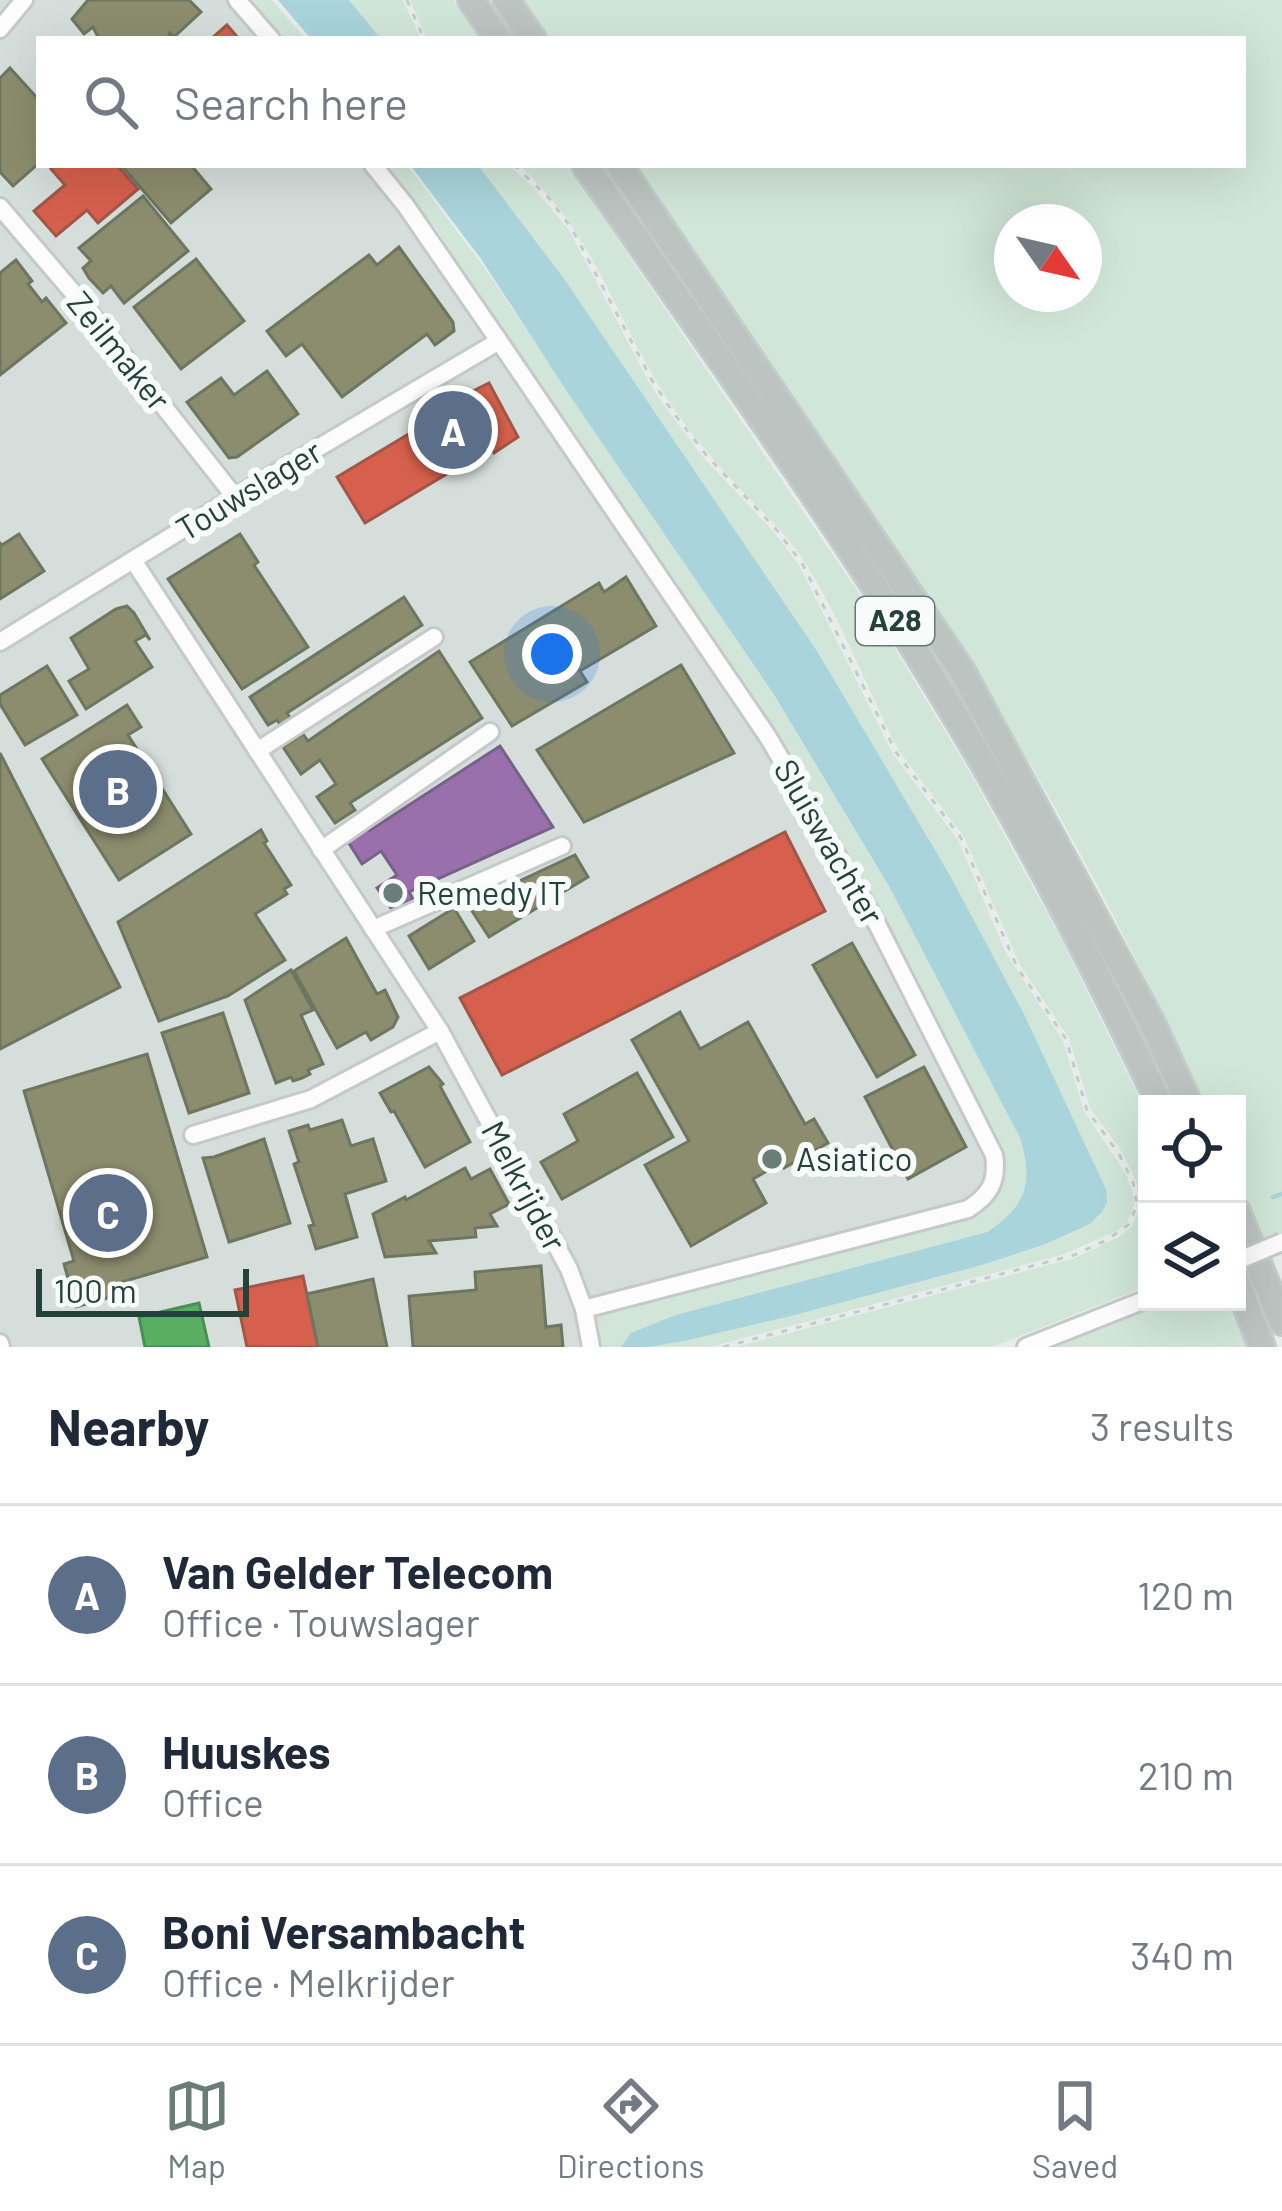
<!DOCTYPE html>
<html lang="en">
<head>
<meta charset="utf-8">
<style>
	:root { --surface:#fff; --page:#f6f6f7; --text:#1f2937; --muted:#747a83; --line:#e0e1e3; --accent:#697e78 }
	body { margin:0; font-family:Barlow,sans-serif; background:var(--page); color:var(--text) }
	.controls { position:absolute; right:36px; bottom:36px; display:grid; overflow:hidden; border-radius:0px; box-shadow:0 12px 48px #0002 }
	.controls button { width:108px; height:108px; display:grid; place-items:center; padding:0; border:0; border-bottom:3px solid var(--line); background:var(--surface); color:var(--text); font:60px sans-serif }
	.compass { position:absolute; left:994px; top:204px; width:108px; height:108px; border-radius:50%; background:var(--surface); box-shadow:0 12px 48px #0002; rotate:124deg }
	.scale { position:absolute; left:36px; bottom:30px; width:213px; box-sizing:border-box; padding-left:12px; border:6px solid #24423a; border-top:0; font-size:33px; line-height:42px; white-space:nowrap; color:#24423a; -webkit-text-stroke:9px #f7fbf9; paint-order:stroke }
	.you { position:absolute; left:552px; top:654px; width:42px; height:42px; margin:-30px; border:9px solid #fff; border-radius:50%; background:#1a73e8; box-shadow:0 0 0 18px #1a73e833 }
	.badge { display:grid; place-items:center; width:78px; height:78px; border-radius:50%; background:var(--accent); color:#fff; font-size:39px; font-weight:700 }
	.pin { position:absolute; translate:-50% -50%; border:6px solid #fff; box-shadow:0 3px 12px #0006 }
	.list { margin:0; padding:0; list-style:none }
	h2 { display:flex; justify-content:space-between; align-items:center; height:156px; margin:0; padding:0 48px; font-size:51px }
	h2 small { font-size:39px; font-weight:400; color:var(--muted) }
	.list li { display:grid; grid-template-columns:78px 1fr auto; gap:36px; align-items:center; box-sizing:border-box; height:180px; padding:0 48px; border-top:3px solid var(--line) }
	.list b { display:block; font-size:45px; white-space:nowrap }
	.list p { margin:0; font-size:39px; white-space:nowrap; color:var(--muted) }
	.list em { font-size:39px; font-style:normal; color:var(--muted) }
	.icon { flex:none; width:66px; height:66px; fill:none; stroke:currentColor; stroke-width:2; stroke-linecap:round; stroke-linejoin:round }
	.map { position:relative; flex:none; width:1282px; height:1347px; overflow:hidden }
	.search { position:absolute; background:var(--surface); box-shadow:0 12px 48px #0002; left:36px; right:36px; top:36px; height:132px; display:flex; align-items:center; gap:30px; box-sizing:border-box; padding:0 42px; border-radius:0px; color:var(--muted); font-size:45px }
	.sheet { height:696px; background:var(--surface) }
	nav { display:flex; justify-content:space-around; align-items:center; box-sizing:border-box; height:168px; border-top:3px solid var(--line); background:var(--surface); font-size:33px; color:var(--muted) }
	nav a { display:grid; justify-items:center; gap:6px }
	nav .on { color:var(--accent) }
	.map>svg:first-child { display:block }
	.built { fill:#d6dedb }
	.green { fill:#d1e6d8; fill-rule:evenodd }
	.water { fill:#a9d4db }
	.shops { fill:#d6604d; stroke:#a15747; stroke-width:3 }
	.offices { fill:#9970ab; stroke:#766289; stroke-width:3 }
	.public { fill:#5aae61; stroke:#4a8e55; stroke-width:3 }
	.industry { fill:#8c8c6e; stroke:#6d765e; stroke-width:3 }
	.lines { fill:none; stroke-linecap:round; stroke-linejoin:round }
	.stream { stroke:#a9d4db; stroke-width:4.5 }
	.minor-casing { stroke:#c5cac8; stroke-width:22 }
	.highway-casing { stroke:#c3ccc9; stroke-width:30 }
	.path { stroke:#c3ccca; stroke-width:3; stroke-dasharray:6 9; stroke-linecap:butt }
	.minor { stroke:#fcfcfc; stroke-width:16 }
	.highway { stroke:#bcc4c2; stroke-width:24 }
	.minor-bridge-casing { stroke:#c5cac8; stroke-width:22; stroke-linecap:butt }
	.minor-bridge { stroke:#fcfcfc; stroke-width:16 }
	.poi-dot { fill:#697e78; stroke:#f7fbf9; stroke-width:4.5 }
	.labels { text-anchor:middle; stroke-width:12; stroke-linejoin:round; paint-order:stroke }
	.shield { fill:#f7fbf9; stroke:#637a73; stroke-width:3 }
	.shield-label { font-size:30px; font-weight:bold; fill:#24423a }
	.street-label { font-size:33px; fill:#24423a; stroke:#f7fbf9 }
	.poi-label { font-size:33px; fill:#24423a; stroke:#f7fbf9; text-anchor:start }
</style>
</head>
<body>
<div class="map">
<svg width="1282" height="1347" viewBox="0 0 1282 1347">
	<rect width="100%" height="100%" fill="#e8edeb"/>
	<path class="built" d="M0 0H244L276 39H39V165H381L438 234 530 380 705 613 1019 1156 1013 1200 614 1347H0Z"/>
	<g class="green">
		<path d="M246 0H272L306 39H281Z"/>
		<path d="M349 0H403L421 39H381Z"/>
		<path d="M410 0H454L481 39H427Z"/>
		<path d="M519 0H1282V1237L1266 1243 1237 1176V1104H1205C1152 988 1094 874 1030 764 909 558 768 363 632 165H1243V39H546ZM1012 222H1084V294H1012Z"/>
		<path d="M384 165H407L484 267 773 693 890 888 1020 1138C1034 1183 1026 1206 987 1232L676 1315 631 1333 621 1347H597C597 1327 601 1316 620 1307L978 1212C1008 1192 1005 1173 997 1141L905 963 825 820 713 639 599 471 514 353 437 230Z"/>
		<path d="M478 165H509L532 186 569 230 650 384 669 412 704 458 773 531 799 565 893 754 958 840 1006 953 1063 1041 1084 1111 1126 1174 1133 1193 1134 1205 1127 1222 1117 1231 1062 1255 710 1347H650L791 1316 982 1265 1043 1245 1090 1224 1098 1217 1102 1212 1106 1189 1025 1016 817 651 565 280Z"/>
		<path d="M519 165H567L878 621 971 774 1063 942 1147 1113V1286L992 1347H735L1075 1258 1121 1236 1132 1226 1140 1206 1136 1181 1122 1152 1090 1108 1069 1038 1020 965 964 837 899 751C865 686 837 607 795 548 780 528 762 512 745 494 712 459 679 421 655 379 609 300 589 229 519 165Z"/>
		<path d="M1156 1302H1230L1248 1347H1038Z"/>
	</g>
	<g class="water">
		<path d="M278 0H349L381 39H311Z"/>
		<path d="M410 165H478L565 280 817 651 948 872 1025 1016 1106 1189 1107 1202 1102 1212 1090 1224 1043 1245 982 1265 791 1316 688 1340 650 1347H621L631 1333 676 1315 987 1232C1026 1206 1034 1183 1020 1138L890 888 773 693 568 393 481 259Z"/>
	</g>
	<g class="shops">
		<path d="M227 25 239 39H211Z"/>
		<path d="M56 165H117L138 189 98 223 87 210 56 236 34 211 65 185 51 169Z"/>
		<path d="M489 383 518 437 494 453 479 428 468 434 480 454 365 523 337 477 452 408 459 419 470 412 461 397Z"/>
		<path d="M785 832 825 911 502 1075 460 998Z"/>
		<path d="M303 1276 318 1347H247L235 1290Z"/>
	</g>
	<path class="offices" d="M500 746 553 827 409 892 413 899 393 911 377 888 397 875 381 851 362 864 345 837 365 824 369 831Z"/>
	<path class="public" d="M199 1303 209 1347H145L139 1317Z"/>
	<g class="industry">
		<path d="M88 0H189L201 12 174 37 170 33 167 39H99L93 27 84 34 72 19Z"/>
		<path d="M10 68 39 100V163L13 186 0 172V78Z"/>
		<path d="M121 165H191L211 189 171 223Z"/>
		<path d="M143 196 188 251 124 303 111 286 103 293 89 278 83 268 91 261 79 248Z"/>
		<path d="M399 247 453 322 454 331 435 345 427 334 342 397 302 344 286 356 267 331 369 255 377 265Z"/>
		<path d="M196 259 244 321 181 369 134 307Z"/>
		<path d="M16 260 32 281 28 284 42 302 46 298 66 323 0 375V273Z"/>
		<path d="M267 371 298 414 237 457 229 458 187 402 221 378 234 395Z"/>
		<path d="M19 534 44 571 0 599V543L2 545Z"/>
		<path d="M240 534 258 562 254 565 308 647 242 689 168 579Z"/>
		<path d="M626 577 656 626 580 671 587 682 512 726 470 662 599 583 604 592Z"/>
		<path d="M404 597 422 625 287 713 291 719 281 726 277 720 268 725 250 697Z"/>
		<path d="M127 606 134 613 150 640 146 635 135 641 152 667 86 709 69 681 89 669 71 638 116 609Z"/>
		<path d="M439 651 482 718 350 803 355 810 335 823 317 797 336 784 320 760 301 774 283 747 303 734 308 741Z"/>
		<path d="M681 665 734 753 584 822 537 750Z"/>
		<path d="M47 666 77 715 25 745 0 704V695Z"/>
		<path d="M127 705 141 727 128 735 191 834 119 880 42 759Z"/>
		<path d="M0 753 120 987 0 1049Z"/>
		<path d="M261 830 267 841 264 843 291 885 284 889 287 894 255 914 285 960 228 996 159 1021 118 922Z"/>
		<path d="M575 855 588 877 489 937 468 905Z"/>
		<path d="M454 908 474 941 429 969 409 936Z"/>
		<path d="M346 938 377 994 385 990 398 1017 393 1027 371 1040 366 1032 337 1048 294 971Z"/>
		<path d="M852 943 915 1055 877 1077 813 965Z"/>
		<path d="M291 970 313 1010 301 1015 323 1064 308 1070 310 1074 302 1078 293 1081 291 1077 276 1083 245 1000Z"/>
		<path d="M680 1012 700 1049 748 1022 805 1124 814 1119 828 1143 784 1168 781 1163 753 1179 766 1203 691 1246 645 1165 689 1141 632 1040Z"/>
		<path d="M223 1013 249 1093 189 1113 162 1033Z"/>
		<path d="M147 1054 207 1257 115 1284 118 1295 76 1307 64 1264 74 1261 24 1091Z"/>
		<path d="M429 1067 443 1084 440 1086 470 1142 425 1167 394 1111 391 1112 380 1093Z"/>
		<path d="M924 1067 966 1147 908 1179 865 1097Z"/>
		<path d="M637 1073 673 1137 562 1199 541 1162 578 1141 564 1114Z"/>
		<path d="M342 1120 351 1146 373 1139 386 1181 345 1194 357 1237 316 1249 309 1226 314 1225 294 1164 299 1162 289 1131 308 1125 310 1130Z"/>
		<path d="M264 1139 290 1223 229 1242 203 1158 214 1157Z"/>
		<path d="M465 1168 471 1179 490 1169 509 1204 490 1214 497 1226 475 1228 476 1237 429 1241 436 1253 385 1257 373 1214 405 1197 406 1200Z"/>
		<path d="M541 1266 546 1327 561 1325 563 1347H413L409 1296 476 1290 475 1272Z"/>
		<path d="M373 1279 387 1347H318L307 1294Z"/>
	</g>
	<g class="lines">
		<path class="stream" d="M1273 1197 1282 1194"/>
		<defs>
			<g id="minor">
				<path d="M237 0 271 39"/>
				<path d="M0 29 24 0"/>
				<path d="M373 165 406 206 499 341 768 737 877 924 994 1155C998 1181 990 1195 968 1209L584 1309"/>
				<path d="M0 207 82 303 235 497"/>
				<path d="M133 560 440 1031 569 1269 584 1309 591 1347"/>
				<path d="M0 642 235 497 499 341"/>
				<path d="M257 751 434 637"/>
				<path d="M321 850 490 732"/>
				<path d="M373 929 562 846"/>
				<path d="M193 1135 311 1099 440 1031"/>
				<path d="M0 1343 1 1347"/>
				<path d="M1026 1347 1147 1299"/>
			</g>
			<g id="highway">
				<path d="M471 0 498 39"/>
				<path d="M506 0 533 39"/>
				<path d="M585 165C725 367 871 566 993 780 1053 885 1108 994 1160 1104"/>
				<path d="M619 165 962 671 1152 1023 1189 1104"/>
				<path d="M1237 1211 1282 1322"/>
				<path d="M1237 1282 1262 1347"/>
			</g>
		</defs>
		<use href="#minor" class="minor-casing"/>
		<use href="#highway" class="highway-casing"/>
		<g class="path">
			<path d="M407 0 424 39"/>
			<path d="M514 165 548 197 572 229 653 382 672 411 707 456 775 528 802 563 896 752 961 838 1017 967 1066 1039 1087 1110 1119 1154 1133 1182 1137 1205 1129 1224 1107 1240 1074 1255 723 1347"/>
		</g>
		<use href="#minor" class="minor"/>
		<use href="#highway" class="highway"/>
		<defs>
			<path id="minor-bridge" d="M1237 1261 1282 1242"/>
		</defs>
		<use href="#minor-bridge" class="minor-bridge-casing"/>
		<use href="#minor-bridge" class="minor-bridge"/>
	</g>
	<g class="poi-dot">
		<circle cx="393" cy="893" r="12"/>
		<circle cx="772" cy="1159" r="12"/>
	</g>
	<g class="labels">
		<rect class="shield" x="856" y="597" width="78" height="48" rx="9"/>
		<g class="shield-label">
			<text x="895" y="631">A28</text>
		</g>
		<g class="street-label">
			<text transform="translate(119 351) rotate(51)" y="12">Zeilmaker</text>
			<text transform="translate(249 490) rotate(-31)" y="12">Touwslager</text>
			<text transform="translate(829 842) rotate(60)" y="12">Sluiswachter</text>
			<text transform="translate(524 1186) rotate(62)" y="12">Melkrijder</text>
		</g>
		<g class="poi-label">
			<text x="417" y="905">Remedy IT</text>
			<text x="796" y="1171">Asiatico</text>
		</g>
	</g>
</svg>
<div class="controls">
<button><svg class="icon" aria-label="locate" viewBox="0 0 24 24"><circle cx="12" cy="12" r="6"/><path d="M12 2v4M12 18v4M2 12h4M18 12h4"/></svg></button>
<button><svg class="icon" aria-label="layers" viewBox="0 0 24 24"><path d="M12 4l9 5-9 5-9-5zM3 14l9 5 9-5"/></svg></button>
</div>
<svg class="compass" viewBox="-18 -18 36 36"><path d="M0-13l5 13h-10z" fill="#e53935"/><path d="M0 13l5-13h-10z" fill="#747a83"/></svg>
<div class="scale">100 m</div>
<div class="you"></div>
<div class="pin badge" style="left:453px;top:430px;background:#5c6f8a">A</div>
<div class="pin badge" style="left:118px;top:789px;background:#5c6f8a">B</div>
<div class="pin badge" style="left:108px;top:1213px;background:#5c6f8a">C</div>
<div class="search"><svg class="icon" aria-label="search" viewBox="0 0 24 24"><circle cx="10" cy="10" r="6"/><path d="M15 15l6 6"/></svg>Search here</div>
</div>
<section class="sheet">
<h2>Nearby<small>3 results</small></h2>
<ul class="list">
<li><span class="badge" style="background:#5c6f8a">A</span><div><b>Van Gelder Telecom</b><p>Office · Touwslager</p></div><em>120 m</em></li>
<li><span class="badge" style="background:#5c6f8a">B</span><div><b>Huuskes</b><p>Office</p></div><em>210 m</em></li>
<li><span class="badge" style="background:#5c6f8a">C</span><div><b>Boni Versambacht</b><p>Office · Melkrijder</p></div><em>340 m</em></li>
</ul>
</section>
<nav>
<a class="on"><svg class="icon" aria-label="map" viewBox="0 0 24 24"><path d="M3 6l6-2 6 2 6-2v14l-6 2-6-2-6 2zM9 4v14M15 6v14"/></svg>Map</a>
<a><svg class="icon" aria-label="directions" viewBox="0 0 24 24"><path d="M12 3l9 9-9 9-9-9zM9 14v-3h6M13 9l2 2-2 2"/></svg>Directions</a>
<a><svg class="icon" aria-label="saved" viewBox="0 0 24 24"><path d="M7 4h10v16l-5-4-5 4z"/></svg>Saved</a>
</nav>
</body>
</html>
